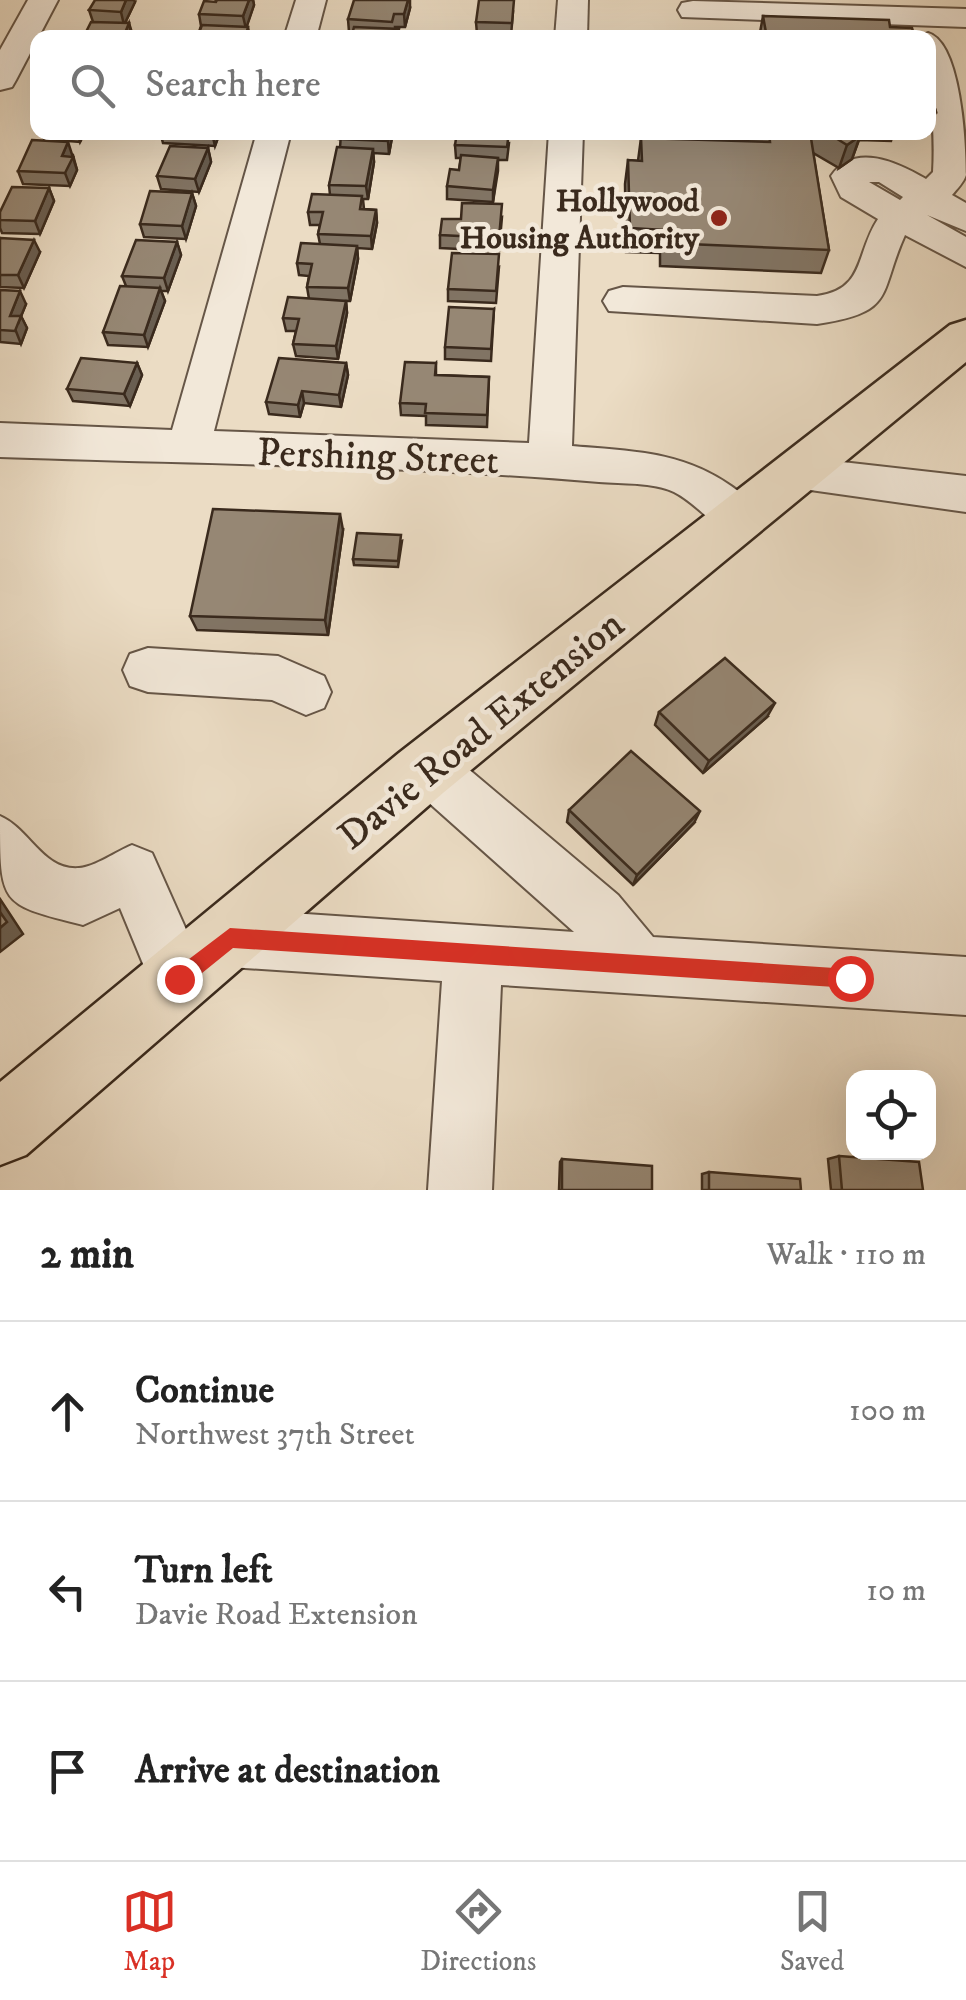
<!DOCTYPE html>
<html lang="en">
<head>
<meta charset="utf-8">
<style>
	:root { --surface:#fff; --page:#f6f6f6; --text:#222; --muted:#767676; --line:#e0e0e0; --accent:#d93025 }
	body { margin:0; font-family:"IM FELL DW Pica",serif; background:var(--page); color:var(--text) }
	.controls { position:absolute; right:30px; bottom:30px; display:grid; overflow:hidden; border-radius:20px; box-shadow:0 10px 40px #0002 }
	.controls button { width:90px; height:90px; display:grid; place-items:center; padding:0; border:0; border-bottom:2px solid var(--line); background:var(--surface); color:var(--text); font:50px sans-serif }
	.stop { position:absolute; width:30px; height:30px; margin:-22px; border:8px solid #d93025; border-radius:50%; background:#fff }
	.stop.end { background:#d93025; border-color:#fff; box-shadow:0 2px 10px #0008 }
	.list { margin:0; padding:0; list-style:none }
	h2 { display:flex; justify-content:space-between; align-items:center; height:130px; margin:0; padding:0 40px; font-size:42px }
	h2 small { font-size:32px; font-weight:400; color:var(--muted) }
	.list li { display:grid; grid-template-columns:65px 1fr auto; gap:30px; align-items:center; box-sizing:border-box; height:180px; padding:0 40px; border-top:2px solid var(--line) }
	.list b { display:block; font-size:38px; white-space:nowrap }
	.list p { margin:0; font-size:32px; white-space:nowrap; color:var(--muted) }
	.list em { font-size:32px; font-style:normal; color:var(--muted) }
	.icon { flex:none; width:55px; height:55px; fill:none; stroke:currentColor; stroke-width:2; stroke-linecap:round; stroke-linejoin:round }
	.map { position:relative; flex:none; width:966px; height:1190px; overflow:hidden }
	.search { position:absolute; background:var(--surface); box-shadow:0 10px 40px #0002; left:30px; right:30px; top:30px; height:110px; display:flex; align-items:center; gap:25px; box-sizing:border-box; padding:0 35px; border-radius:20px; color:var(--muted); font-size:38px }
	.sheet { height:670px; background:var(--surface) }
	nav { display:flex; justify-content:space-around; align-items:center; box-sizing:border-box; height:140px; border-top:2px solid var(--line); background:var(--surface); font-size:28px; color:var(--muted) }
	nav a { display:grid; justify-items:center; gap:5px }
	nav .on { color:var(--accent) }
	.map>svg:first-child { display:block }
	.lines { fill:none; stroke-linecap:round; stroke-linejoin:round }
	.minor-casing { stroke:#665647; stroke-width:4 }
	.major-casing { stroke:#3a2a1d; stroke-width:5 }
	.minor { fill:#f2e8d9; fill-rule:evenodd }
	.major { fill:#ebdcc4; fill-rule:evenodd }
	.wall { fill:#817464; stroke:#3a2a1d; stroke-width:2.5 }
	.shaded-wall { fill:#695e51; stroke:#3a2a1d; stroke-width:2.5 }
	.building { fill:#968774; stroke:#3a2a1d; stroke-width:2.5 }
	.route { fill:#d93025 }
	.poi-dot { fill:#8f2418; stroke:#f2e8d9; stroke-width:4 }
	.labels { text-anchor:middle; stroke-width:9; stroke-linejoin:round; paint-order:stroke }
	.far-poi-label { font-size:32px; font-weight:bold; fill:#3a2a1d; stroke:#f2e8d9; text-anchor:end }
	.street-label { font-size:40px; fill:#3a2a1d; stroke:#f2e8d9 }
</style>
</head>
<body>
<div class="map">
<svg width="966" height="1190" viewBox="0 0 966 1190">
	<rect width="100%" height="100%" fill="#ebdcc4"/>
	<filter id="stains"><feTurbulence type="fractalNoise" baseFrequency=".002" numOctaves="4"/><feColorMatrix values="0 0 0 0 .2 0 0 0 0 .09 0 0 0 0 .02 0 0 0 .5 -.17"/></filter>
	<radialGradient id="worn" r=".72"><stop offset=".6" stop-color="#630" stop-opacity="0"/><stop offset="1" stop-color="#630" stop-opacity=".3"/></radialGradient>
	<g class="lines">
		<defs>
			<g id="minor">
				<path d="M28 0H58L16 80 12 87 0 90V50Z"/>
				<path d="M296 0H326L316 38H284Z"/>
				<path d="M558 0H588L587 38H555Z"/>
				<path d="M693 1 966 9V27L682 17 678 10 682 3Z"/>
				<path d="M928 33C961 42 966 144 966 175 964 182 957 189 952 195L966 203V231L927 215 966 237V267L905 235C878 295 897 312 817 324L609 311 603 301 609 291 623 287 817 296C866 289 855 254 878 219L841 197 831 176C854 142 897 162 926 179L933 172C936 124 928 85 928 38H916ZM869 182H879L903 197 900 200Z"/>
				<path d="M257 132H291L214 431 529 443 549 132H583L572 446C630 451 682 451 731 486 745 496 757 503 765 518L758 531C721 543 704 507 674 492 653 482 622 484 599 482 400 465 199 464 0 457V423L172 430Z"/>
				<path d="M798 457 966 476V512L782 486 776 474 782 462Z"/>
				<path d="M148 648 278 656 324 676 331 692 324 708 306 715 272 700 148 692 130 686 123 670 130 654Z"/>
				<path d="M428 743 447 751 618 895 653 937 966 957V1015L501 985 492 1190H428L442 981 230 967 210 958 201 938 210 918 230 909 574 932 409 785 402 768 409 751Z"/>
				<path d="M0 816C30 829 43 871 79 868 95 867 117 851 132 845L152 853 208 979 200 1000 179 1008 158 1000 120 908 83 925C0 904 0 906 0 816Z"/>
			</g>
			<path id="major" d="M966 320V362L443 793 26 1155 0 1165V1082L399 753 950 325Z"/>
		</defs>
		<use href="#minor" class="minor-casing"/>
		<use href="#major" class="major-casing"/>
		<use href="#minor" class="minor"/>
		<use href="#major" class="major"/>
	</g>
	<g class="wall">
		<path d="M217 0H253L254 5 246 27H248L250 38H197L201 26 199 14Z"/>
		<path d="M135 2 125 23H129L133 36 93 22 89 10Z"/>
		<path d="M410 8 405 27H395V29L349 32 348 19Z"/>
		<path d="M513 12 511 36 477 34 476 22Z"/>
		<path d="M763 16 890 27 915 38H759Z"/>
		<path d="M928 86 936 112 928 130Z"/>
		<path d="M42 132H85L80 142 44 139Z"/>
		<path d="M160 132H220L215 146 163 143Z"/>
		<path d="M335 132H393L389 154 373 153 374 162 368 199H363L364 209 376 210 377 223 372 249 357 248 358 259 350 301H346L347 313 338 359 296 356 293 344 296 331H286L283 318 309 299 307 287 309 276 299 275 297 263 320 244 318 234 320 225H310L308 212 330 195 329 185 340 148 341 133Z"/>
		<path d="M706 132H928L927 135 893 134 891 141 859 140 852 159 839 168 813 153 829 250 821 273 660 266V253L626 252 625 184 628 160 638 161 641 138 706 140Z"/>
		<path d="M509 143 507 160H498L493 202 447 199V186L459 170 461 158H456L455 145Z"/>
		<path d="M208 148 211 162 199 192 161 189 157 176Z"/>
		<path d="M73 155 77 170 70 186 23 184 18 171Z"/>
		<path d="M49 188 54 201 40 234 2 233 0 228V212Z"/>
		<path d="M192 193 196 206 186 239 144 237 140 224Z"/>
		<path d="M502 217 499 251 440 248V235Z"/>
		<path d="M0 238 40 252 24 288 0 287Z"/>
		<path d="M177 242 181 255 168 291H161L165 301 148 347 108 345 103 332 126 286 122 276Z"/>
		<path d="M499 267 496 303 448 301V289Z"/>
		<path d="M0 290 26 304 21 316 27 328 21 344 0 342Z"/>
		<path d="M494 309 491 361 445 359V347Z"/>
		<path d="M137 363 142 375 130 406 73 401 67 389Z"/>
		<path d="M346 363 348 375 341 407 304 403 300 417 269 414 266 402Z"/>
		<path d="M436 363V375L489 377 487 427 426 425V416L401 415 400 403Z"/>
		<path d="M343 530 328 635 197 630 190 616Z"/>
		<path d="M402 541 398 567 354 565 353 559Z"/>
		<path d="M659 712 767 717 703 773 655 725Z"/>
		<path d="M569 810 694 823 633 885 567 822Z"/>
		<path d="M839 1156 923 1190H831L828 1159Z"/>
		<path d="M562 1159 652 1190H559L560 1162Z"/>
		<path d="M709 1172 801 1190H702V1174Z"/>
	</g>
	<g class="shaded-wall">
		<path d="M126 0H134L135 2 124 25 121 12Z"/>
		<path d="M249 0H253L254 5 246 29 243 16Z"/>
		<path d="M408 0H410V8L405 27 404 14Z"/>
		<path d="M129 23 132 38H123Z"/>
		<path d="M77 132H85L80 142Z"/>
		<path d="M220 132 215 146 212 133Z"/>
		<path d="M390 132H393L389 154 388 141Z"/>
		<path d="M860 136 852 159 839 168 847 145Z"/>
		<path d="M68 142 77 170 70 186 65 173 62 156Z"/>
		<path d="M208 148 211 162 199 192 195 179Z"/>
		<path d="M373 149 374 162 368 199 366 186Z"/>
		<path d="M498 158V171L493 202V190Z"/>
		<path d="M49 188 54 201 40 234 35 221Z"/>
		<path d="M192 193 196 206 186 239 182 226Z"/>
		<path d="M376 210 377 223 372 249 371 236Z"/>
		<path d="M34 240 40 252 24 288 18 275Z"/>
		<path d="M177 242 181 255 168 291 164 278Z"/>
		<path d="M357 246 358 259 350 301 348 288Z"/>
		<path d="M160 288 165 301 148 347 144 335Z"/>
		<path d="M20 291 26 304 18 324 21 316 27 328 21 344 10 316Z"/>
		<path d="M346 301 347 313 338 359 336 346Z"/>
		<path d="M137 363 142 375 130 406 124 394Z"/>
		<path d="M346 363 348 375 341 407 339 395Z"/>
		<path d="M302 391 304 403 300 417 298 405Z"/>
		<path d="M340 514 343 530 328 635 325 620Z"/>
		<path d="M775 703 767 717 703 773 709 761Z"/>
		<path d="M700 811 694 823 633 885 637 875Z"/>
		<path d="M0 899 23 934 0 952Z"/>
	</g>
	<g class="building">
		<path d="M95 0H126L121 12 89 10Z"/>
		<path d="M217 0H249L243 16 199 14 204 1 216 2Z"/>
		<path d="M354 0H408L404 14H394L392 22 348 19Z"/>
		<path d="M479 0H514L512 23 476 22Z"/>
		<path d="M763 16 889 20 890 27 912 28 915 38H767Z"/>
		<path d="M91 22 129 23 123 38H83Z"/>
		<path d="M202 25 248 27 245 38H197Z"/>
		<path d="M354 27 399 29 397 38H351Z"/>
		<path d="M476 34 509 35V38H475Z"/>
		<path d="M928 86 936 112 928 111Z"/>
		<path d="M341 132H390L388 141 339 139Z"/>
		<path d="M457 132H509L507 147 455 145Z"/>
		<path d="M769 132H810L829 250 665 243 664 230 630 228 628 160 642 161 641 138 770 142Z"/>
		<path d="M826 132H855L860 136 847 145Z"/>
		<path d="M32 140 68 142 62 156 73 157 65 173 18 171Z"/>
		<path d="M170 146 208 148 195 179 157 176Z"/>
		<path d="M337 147 373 149 366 186 329 185Z"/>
		<path d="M461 155 498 158 493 190 447 186 450 169 459 170Z"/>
		<path d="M12 187 49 188 35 221 0 220V212Z"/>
		<path d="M150 191 192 193 182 226 140 224Z"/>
		<path d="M312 194 362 196 360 209 376 210 371 236 318 234 323 212H308Z"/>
		<path d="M462 203 502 204 499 238 440 235 442 219H461Z"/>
		<path d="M0 238 34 240 18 275H0Z"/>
		<path d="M136 240 177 242 164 278 122 276Z"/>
		<path d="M301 243 357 246 348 288 307 287 312 264 297 263Z"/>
		<path d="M452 253 499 254 496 291 448 289Z"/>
		<path d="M120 286 160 288 144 335 103 332Z"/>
		<path d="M0 290 20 291 10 316H21L15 331 0 330Z"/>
		<path d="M288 297 346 301 336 346 293 344 299 319 283 318Z"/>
		<path d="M449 307 494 309 491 349 445 347Z"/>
		<path d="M81 358 137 363 124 394 67 389Z"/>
		<path d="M279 358 346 363 339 395 302 391 298 405 266 402Z"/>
		<path d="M405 362 436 363 435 375 489 377 487 415 425 413 426 404 400 403Z"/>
		<path d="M213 509 340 514 325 620 190 616Z"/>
		<path d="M357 533 401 535 398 561 353 559Z"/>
		<path d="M725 658 775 703 709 761 659 712Z"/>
		<path d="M631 751 700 811 637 875 569 810Z"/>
		<path d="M0 912 7 922 0 928Z"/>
		<path d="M839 1156 919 1162 923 1190H842Z"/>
		<path d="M562 1159 652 1166V1190H562Z"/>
		<path d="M709 1172 800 1179 801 1190H709Z"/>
	</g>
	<path class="route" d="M230 928 850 969 860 978 850 988 233 948 186 986H172V972Z"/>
	<circle class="poi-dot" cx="719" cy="218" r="10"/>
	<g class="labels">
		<g class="far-poi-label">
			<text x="699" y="211">Hollywood<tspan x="699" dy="37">Housing Authority</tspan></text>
		</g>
		<g class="street-label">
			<text transform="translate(378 455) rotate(2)" y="14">Pershing Street</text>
			<text transform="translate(480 729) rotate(-39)" y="14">Davie Road Extension</text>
		</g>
	</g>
	<rect width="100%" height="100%" filter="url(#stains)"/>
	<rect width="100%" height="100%" fill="url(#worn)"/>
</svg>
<div class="controls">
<button><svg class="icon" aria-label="locate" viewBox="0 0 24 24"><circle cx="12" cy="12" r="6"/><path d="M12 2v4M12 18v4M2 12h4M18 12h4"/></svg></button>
</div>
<div class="stop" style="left:850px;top:978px"></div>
<div class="stop end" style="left:179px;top:979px"></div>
<div class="search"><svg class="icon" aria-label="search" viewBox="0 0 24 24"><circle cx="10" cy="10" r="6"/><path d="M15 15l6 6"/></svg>Search here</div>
</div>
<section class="sheet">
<h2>2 min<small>Walk · 110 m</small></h2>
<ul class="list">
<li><svg class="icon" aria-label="ahead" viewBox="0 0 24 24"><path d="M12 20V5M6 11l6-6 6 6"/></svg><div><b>Continue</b><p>Northwest 37th Street</p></div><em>100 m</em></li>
<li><svg class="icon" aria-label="left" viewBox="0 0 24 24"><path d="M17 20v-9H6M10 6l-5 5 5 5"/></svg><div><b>Turn left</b><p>Davie Road Extension</p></div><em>10 m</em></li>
<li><svg class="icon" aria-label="arrive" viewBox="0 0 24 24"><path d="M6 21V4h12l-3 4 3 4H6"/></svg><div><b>Arrive at destination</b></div></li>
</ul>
</section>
<nav>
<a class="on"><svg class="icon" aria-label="map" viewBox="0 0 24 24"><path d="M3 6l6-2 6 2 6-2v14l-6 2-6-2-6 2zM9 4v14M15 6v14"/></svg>Map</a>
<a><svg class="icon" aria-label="directions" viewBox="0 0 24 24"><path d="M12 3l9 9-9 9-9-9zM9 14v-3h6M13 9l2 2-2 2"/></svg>Directions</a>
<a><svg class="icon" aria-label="saved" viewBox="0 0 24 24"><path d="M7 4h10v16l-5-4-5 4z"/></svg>Saved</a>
</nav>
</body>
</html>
